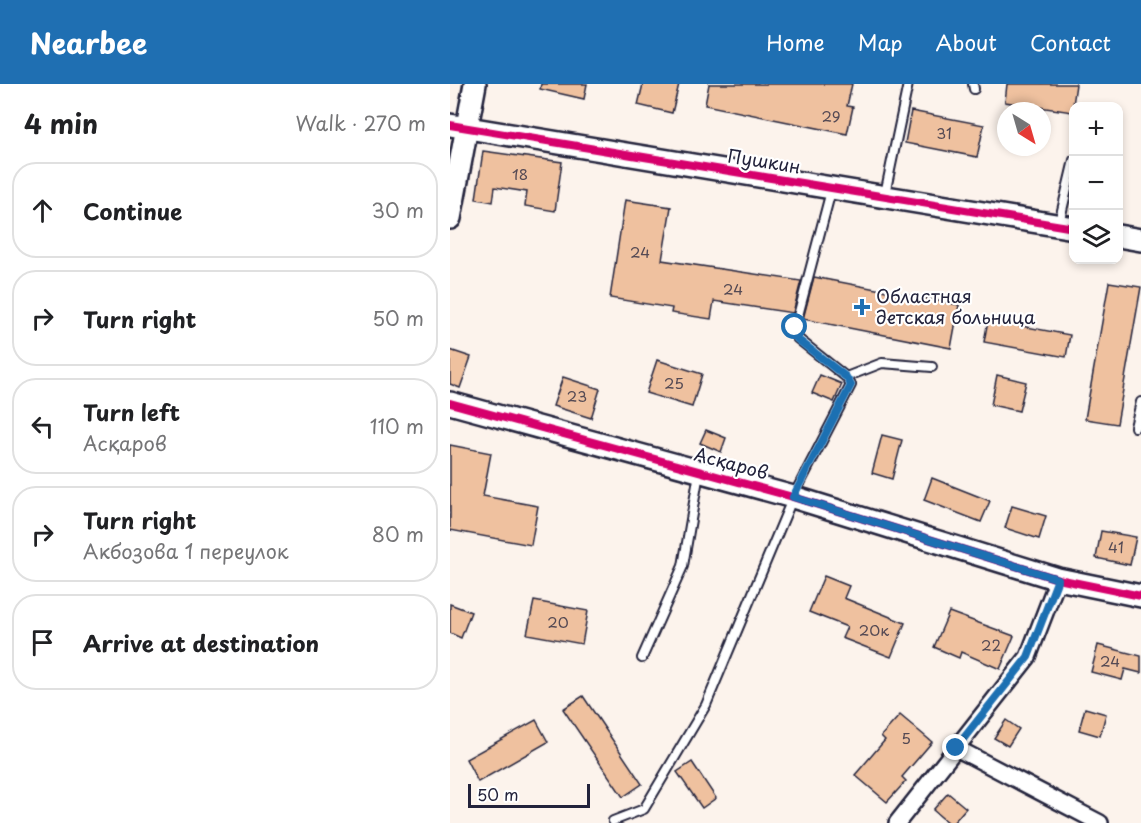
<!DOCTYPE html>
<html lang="en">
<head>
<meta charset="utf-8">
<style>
	:root { --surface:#fff; --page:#f2f2f2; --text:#202124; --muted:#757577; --line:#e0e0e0; --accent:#1f6fb2 }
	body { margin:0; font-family:"Playpen Sans",sans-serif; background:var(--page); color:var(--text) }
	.controls { position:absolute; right:18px; top:18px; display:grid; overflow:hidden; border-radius:12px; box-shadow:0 3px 9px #0003 }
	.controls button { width:54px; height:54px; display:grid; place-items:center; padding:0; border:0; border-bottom:2px solid var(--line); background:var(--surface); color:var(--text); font:30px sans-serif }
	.compass { position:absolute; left:547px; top:18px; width:54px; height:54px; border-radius:50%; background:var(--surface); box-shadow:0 3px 9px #0003; rotate:143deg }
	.scale { position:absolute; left:18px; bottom:15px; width:122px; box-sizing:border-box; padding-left:6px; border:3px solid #22223b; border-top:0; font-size:16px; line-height:21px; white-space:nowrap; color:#22223b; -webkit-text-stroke:4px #fff; paint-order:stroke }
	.stop { position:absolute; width:18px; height:18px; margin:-14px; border:4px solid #1f6fb2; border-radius:50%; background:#fff }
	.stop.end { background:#1f6fb2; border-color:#fff; box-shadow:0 2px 6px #0008 }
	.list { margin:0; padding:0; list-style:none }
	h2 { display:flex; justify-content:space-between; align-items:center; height:78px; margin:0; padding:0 24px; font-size:26px }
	h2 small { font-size:20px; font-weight:400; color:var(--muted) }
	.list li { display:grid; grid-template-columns:39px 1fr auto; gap:18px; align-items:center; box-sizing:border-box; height:96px; margin:0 12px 12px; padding:0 12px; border:2px solid var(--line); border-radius:24px }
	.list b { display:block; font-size:22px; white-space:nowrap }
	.list p { margin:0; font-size:20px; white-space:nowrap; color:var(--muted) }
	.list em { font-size:20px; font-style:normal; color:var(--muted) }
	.icon { flex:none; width:33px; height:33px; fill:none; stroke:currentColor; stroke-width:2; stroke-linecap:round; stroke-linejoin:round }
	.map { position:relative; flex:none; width:691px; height:739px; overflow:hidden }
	header { display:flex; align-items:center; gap:36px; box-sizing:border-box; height:84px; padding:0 30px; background:var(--accent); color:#fff }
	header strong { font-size:28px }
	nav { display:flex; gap:33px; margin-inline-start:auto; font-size:21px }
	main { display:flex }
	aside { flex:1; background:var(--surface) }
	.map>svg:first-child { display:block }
	.building { fill:#efc19f; stroke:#22223b; stroke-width:1.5 }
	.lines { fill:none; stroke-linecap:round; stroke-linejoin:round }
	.lane-casing { stroke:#22223b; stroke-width:12 }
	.street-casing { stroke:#22223b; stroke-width:20 }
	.secondary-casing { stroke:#22223b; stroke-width:26 }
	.lane { stroke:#fff; stroke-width:8 }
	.street { stroke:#fff; stroke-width:15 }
	.secondary { stroke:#fff; stroke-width:21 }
	.cycleway-casing { stroke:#fff; stroke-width:11 }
	.cycleway { stroke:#d6006c; stroke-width:8 }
	.route { stroke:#1f6fb2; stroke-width:8 }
	.poi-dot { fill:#1f6fb2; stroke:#fff; stroke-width:2 }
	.labels { text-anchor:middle; stroke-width:4.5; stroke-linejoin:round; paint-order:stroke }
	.number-label { font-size:15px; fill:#554a54 }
	.street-label { font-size:18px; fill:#22223b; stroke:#fff }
	.poi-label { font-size:18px; fill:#22223b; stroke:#fff; text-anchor:start }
</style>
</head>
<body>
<header>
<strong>Nearbee</strong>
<nav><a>Home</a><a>Map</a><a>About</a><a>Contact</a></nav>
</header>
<main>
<aside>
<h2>4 min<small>Walk · 270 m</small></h2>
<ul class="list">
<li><svg class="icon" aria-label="ahead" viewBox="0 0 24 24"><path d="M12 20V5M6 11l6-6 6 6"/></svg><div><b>Continue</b></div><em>30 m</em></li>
<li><svg class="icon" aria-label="right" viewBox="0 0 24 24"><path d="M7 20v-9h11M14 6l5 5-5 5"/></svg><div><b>Turn right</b></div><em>50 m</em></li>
<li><svg class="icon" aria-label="left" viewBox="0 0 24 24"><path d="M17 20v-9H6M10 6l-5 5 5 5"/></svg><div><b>Turn left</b><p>Асқаров</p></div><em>110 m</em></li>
<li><svg class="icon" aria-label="right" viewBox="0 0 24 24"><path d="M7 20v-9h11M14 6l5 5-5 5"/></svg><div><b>Turn right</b><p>Акбозова 1 переулок</p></div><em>80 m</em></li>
<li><svg class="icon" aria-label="arrive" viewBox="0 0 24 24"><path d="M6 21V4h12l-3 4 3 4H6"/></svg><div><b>Arrive at destination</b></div></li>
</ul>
</aside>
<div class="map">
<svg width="691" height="739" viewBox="0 0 691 739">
	<rect width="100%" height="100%" fill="#fcf3ec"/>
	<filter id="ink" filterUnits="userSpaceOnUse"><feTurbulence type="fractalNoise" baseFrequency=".0167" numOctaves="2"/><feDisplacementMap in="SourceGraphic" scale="12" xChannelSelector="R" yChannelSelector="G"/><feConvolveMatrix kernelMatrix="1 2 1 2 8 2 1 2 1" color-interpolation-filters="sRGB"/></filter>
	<g filter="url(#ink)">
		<g class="building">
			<path d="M91 0H137L134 15 90 5Z"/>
			<path d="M193 0H229L222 29 188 21Z"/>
			<path d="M259 0H402L397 22 403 23 397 50 255 21Z"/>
			<path d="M557 0H626L622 28 555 18Z"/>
			<path d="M461 27 534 41 527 73 455 59Z"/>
			<path d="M33 67 112 78 105 127 75 122 77 108 45 103 43 118 26 115Z"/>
			<path d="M175 116 221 123 212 176 351 197 343 229 264 217 261 235 221 229 222 224 160 214Z"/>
			<path d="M364 193 509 221 501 264 353 235Z"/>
			<path d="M659 198 691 203 667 340 635 335Z"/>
			<path d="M538 236 620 251 616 273 534 258Z"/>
			<path d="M0 266 21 273 10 304 0 300Z"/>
			<path d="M207 276 252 290 242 323 196 309Z"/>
			<path d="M370 291 392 300 384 318 362 309Z"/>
			<path d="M547 291 576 298 569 327 541 321Z"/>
			<path d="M113 293 150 305 141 334 103 322Z"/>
			<path d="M256 346 276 354 271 368 250 359Z"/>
			<path d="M432 351 452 356 442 395 422 389Z"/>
			<path d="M0 361 41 369 33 412 88 422 81 461 0 446Z"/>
			<path d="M482 394 540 417 531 438 474 416Z"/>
			<path d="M562 422 596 432 589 455 555 444Z"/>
			<path d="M651 447 686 453 680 481 646 474Z"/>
			<path d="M374 492 399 502 394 514 455 539 441 573 392 554 397 543 359 528Z"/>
			<path d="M84 517 138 527 132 560 77 550Z"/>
			<path d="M0 520 21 528 11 554 0 549Z"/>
			<path d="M499 528 564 552 550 585 511 568 509 574 484 563Z"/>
			<path d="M648 561 691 572V589L675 585 672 596 641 588Z"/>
			<path d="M133 612 192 700 173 713 113 625Z"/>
			<path d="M635 624 656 630 650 652 629 646Z"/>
			<path d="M450 631 482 658 452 693 456 697 437 718 405 691 435 656 431 652Z"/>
			<path d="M86 636 98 658 28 698 16 675Z"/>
			<path d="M556 636 569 645 558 662 544 654Z"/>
			<path d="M242 678 266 714 252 724 227 688Z"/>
			<path d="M498 709 516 724 503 739H498L483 726Z"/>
		</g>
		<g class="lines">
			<defs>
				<g id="lane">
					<path d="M523 0 524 5"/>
					<path d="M435 110 458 0"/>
					<path d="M609 139 624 76"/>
					<path d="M396 293 432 279 482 283"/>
					<path d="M685 343 691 318"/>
					<path d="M192 574 233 482 249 389"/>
					<path d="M163 737 194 725 256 621 343 413 401 301 396 293 347 254 345 243 381 107"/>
				</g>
				<g id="street">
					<path d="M506 664 650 739"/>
					<path d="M447 739 578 573 608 495"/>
				</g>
				<g id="secondary">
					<path d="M0 41 624 144"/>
					<path d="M0 134 25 0"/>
					<path d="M668 152 691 156"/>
					<path d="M0 319 343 413 608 495 691 512"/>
				</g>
			</defs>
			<use href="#lane" class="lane-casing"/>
			<use href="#street" class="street-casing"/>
			<use href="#secondary" class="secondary-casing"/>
			<use href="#lane" class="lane"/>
			<use href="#street" class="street"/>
			<use href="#secondary" class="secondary"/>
			<defs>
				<g id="cycleway">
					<path d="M0 41 624 144"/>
					<path d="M0 319 343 413 608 495 691 512"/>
				</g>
			</defs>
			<use href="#cycleway" class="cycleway-casing"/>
			<use href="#cycleway" class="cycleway"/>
		</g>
	</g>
	<g class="lines" filter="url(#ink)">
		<path class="route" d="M345 243 347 255 396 293 401 301 343 413 608 495 578 573 506 664"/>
	</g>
	<path class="poi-dot" d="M409 214h6v6h6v6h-6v6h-6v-6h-6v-6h6z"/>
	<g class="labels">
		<g class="number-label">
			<text x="381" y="38">29</text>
			<text x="494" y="55">31</text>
			<text x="70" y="96">18</text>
			<text x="190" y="174">24</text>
			<text x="283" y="211">24</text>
			<text x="224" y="305">25</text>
			<text x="127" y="318">23</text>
			<text x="666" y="469">41</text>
			<text x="108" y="544">20</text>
			<text x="424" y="552">20к</text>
			<text x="541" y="567">22</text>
			<text x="660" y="583">24</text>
			<text x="456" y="660">5</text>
		</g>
		<g class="street-label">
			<text transform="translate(314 78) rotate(9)" y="6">Пушкин</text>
			<text transform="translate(281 380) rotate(15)" y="6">Асқаров</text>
		</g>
		<g class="poi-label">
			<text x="426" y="219">Областная<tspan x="426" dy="21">детская больница</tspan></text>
		</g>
	</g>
</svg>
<div class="controls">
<button>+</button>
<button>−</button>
<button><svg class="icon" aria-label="layers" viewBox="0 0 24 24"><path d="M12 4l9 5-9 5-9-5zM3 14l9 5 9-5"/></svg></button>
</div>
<svg class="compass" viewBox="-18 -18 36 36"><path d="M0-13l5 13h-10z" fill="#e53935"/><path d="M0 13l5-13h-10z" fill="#757577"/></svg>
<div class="scale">50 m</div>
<div class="stop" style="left:345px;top:243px"></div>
<div class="stop end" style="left:506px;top:664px"></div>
</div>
</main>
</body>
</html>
